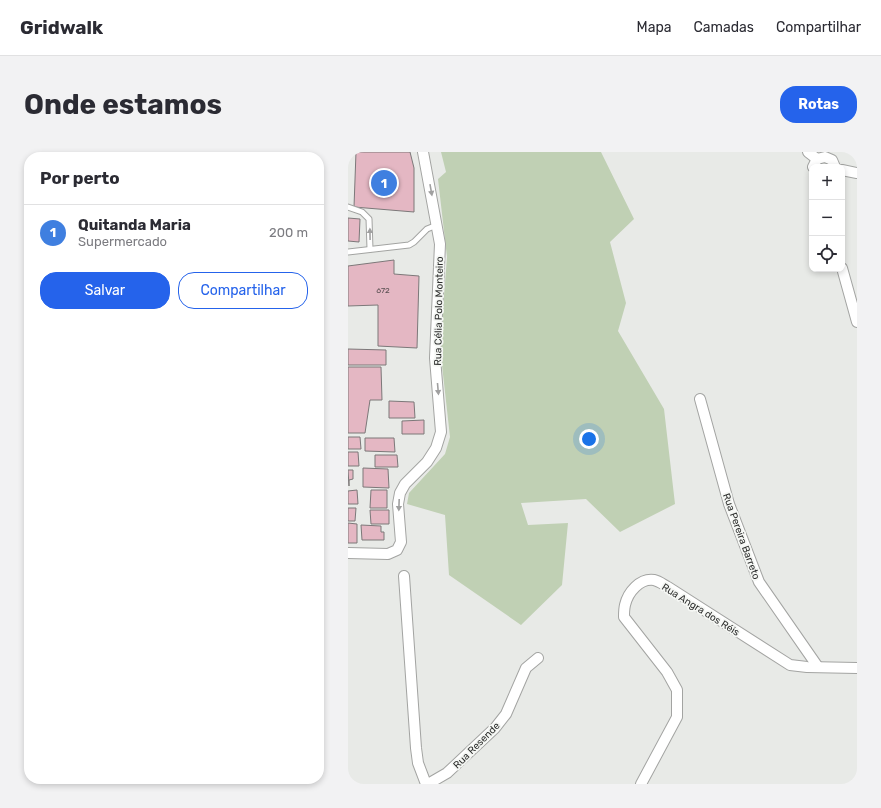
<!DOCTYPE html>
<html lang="pt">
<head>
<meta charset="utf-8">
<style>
	:root { --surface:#fff; --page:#f2f2f3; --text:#2b2b33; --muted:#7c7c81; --line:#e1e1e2; --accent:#2563eb }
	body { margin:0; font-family:Rubik,sans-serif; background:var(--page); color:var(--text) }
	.controls { position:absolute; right:12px; top:12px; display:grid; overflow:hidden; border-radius:8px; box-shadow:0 2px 6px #0003 }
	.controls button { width:36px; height:36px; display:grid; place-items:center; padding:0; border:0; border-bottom:1px solid var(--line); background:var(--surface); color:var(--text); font:20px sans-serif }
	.you { position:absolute; left:241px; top:287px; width:14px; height:14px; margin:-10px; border:3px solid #fff; border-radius:50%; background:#1a73e8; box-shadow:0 0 0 6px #1a73e833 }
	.badge { display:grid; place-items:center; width:26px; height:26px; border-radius:50%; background:var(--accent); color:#fff; font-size:13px; font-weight:700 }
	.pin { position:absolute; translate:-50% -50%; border:2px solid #fff; box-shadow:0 1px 4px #0006 }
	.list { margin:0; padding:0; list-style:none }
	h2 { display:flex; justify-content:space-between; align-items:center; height:52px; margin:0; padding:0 16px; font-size:17px }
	h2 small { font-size:13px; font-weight:400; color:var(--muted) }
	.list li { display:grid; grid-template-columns:26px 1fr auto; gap:12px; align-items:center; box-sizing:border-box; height:56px; padding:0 16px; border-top:1px solid var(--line) }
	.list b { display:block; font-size:15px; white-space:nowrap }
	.list p { margin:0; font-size:13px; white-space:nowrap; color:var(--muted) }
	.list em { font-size:13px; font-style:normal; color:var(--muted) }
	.actions { display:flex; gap:8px; padding:12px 16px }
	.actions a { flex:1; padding:9px 0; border:1px solid var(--accent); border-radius:16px; text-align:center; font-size:14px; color:var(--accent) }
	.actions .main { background:var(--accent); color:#fff }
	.icon { flex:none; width:22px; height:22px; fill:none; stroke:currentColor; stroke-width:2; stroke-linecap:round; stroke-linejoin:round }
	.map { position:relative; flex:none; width:509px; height:632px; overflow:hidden; border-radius:16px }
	header { display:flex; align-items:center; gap:24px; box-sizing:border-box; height:56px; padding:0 20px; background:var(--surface); border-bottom:1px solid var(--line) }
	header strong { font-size:19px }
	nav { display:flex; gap:22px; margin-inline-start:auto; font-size:14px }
	.intro { display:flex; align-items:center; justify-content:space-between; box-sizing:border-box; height:96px; padding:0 24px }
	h1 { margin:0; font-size:28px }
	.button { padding:10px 18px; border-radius:16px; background:var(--accent); color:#fff; font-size:14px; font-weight:700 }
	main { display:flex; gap:24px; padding:0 24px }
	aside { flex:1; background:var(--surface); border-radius:16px; box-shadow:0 2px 6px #0003 }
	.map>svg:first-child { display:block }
	.green { fill:#c0d0b4 }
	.building { fill:#e4b7c3; stroke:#7c7879 }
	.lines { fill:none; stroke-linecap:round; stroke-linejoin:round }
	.service-casing { stroke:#a3a4a2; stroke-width:7 }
	.minor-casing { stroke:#a3a4a2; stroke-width:12 }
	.service { stroke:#fff; stroke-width:5 }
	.minor { stroke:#fff; stroke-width:10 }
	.oneway { fill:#a0a0a0 }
	.labels { text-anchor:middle; stroke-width:3.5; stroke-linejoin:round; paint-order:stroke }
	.number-label { font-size:8px; fill:#5a5052 }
	.street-label { font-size:10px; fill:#2c2d2c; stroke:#f5f7f4 }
</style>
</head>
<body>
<header>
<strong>Gridwalk</strong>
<nav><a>Mapa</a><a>Camadas</a><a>Compartilhar</a></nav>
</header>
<div class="intro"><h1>Onde estamos</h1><a class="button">Rotas</a></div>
<main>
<aside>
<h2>Por perto<small></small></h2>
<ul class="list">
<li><span class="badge" style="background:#3f7fe0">1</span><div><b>Quitanda Maria</b><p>Supermercado</p></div><em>200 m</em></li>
</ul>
<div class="actions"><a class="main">Salvar</a><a>Compartilhar</a></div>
</aside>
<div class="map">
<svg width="509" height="632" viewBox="0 0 509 632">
	<rect width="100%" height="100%" fill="#e8eae7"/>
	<path class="green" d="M93 0H253L286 67 262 90 278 151 270 179 316 257 327 352 272 380 238 347 173 351 180 373 220 371 214 433 173 473 101 423 97 363 59 352 61 341 97 302 102 285 92 195 99 105 90 27 98 20Z"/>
	<g class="building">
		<path d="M8 0H62L66 16V60L6 55Z"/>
		<path d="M0 66 12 67 11 90 0 89Z"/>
		<path d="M46 108V122L71 124 69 196 30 194V153L0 154V114Z"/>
		<path d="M0 197 38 198V213H0Z"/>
		<path d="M0 215H33L34 248H22L17 281H0Z"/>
		<path d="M41 249 66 250 67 266H41Z"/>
		<path d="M76 268V282H54V269Z"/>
		<path d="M0 285H12L13 297H0Z"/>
		<path d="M17 286H46L47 300 17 299Z"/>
		<path d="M0 300H10L11 314H0Z"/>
		<path d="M27 303H49L50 315H27Z"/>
		<path d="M15 316 40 317 41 336 15 335Z"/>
		<path d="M0 318H5V327L1 328V334Z"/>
		<path d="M9 338 10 352H0V339Z"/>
		<path d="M23 338H39V356H22Z"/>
		<path d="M0 356H8L7 369H0Z"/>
		<path d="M22 358H41V372H23Z"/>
		<path d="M0 371 9 372V391H0Z"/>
		<path d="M13 373 33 374V380H36V388H14Z"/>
	</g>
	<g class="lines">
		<defs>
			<g id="service">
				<path d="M0 55 14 60 21 67 22 97"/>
				<path d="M0 100 61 93 66 90 79 77 89 73"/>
			</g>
			<g id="minor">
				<path d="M460 0 469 7"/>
				<path d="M465 15 469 7 477 5 484 8 487 15"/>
				<path d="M494 18 509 21"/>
				<path d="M494 116 509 170"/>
				<path d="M352 247 381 352 411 430 470 515"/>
				<path d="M0 401 40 402 49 398 53 390 50 352 52 341 57 332 79 310 88 296 93 280 87 206 92 92 75 0"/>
				<path d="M56 424 68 596 70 611 78 632"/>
				<path d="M80 632 99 621 147 576 158 562 178 516 190 506"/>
				<path d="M293 632 329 565V538L319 520 276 465C276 461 276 457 277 453 280 440 292 426 306 428 311 429 316 433 320 435L442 513 459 515 509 516"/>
			</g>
		</defs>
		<use href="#service" class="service-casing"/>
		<use href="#minor" class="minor-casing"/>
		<use href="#service" class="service"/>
		<use href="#minor" class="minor"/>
	</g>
	<defs><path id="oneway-solid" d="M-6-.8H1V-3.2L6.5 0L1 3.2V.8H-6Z"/></defs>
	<g class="oneway">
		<use href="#oneway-solid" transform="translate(83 38) rotate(80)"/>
		<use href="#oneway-solid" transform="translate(22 82) rotate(-91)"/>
		<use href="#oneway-solid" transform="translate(90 237) rotate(85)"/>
		<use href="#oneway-solid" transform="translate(51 353) rotate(92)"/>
	</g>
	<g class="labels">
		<g class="number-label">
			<text x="35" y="141">672</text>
		</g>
		<g class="street-label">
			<text transform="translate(90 159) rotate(-89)" y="4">Rua Célia Polo Monteiro</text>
			<text transform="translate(394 384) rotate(70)" y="4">Rua Pereira Barreto</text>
			<text transform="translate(353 457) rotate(32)" y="4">Rua Angra dos Réis</text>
			<text transform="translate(128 593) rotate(-45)" y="4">Rua Resende</text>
		</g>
	</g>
</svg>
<div class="controls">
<button>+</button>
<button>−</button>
<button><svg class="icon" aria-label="locate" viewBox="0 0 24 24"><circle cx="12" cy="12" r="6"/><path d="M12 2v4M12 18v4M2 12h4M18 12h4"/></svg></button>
</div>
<div class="you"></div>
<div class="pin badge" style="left:36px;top:31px;background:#3f7fe0">1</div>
</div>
</main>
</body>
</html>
